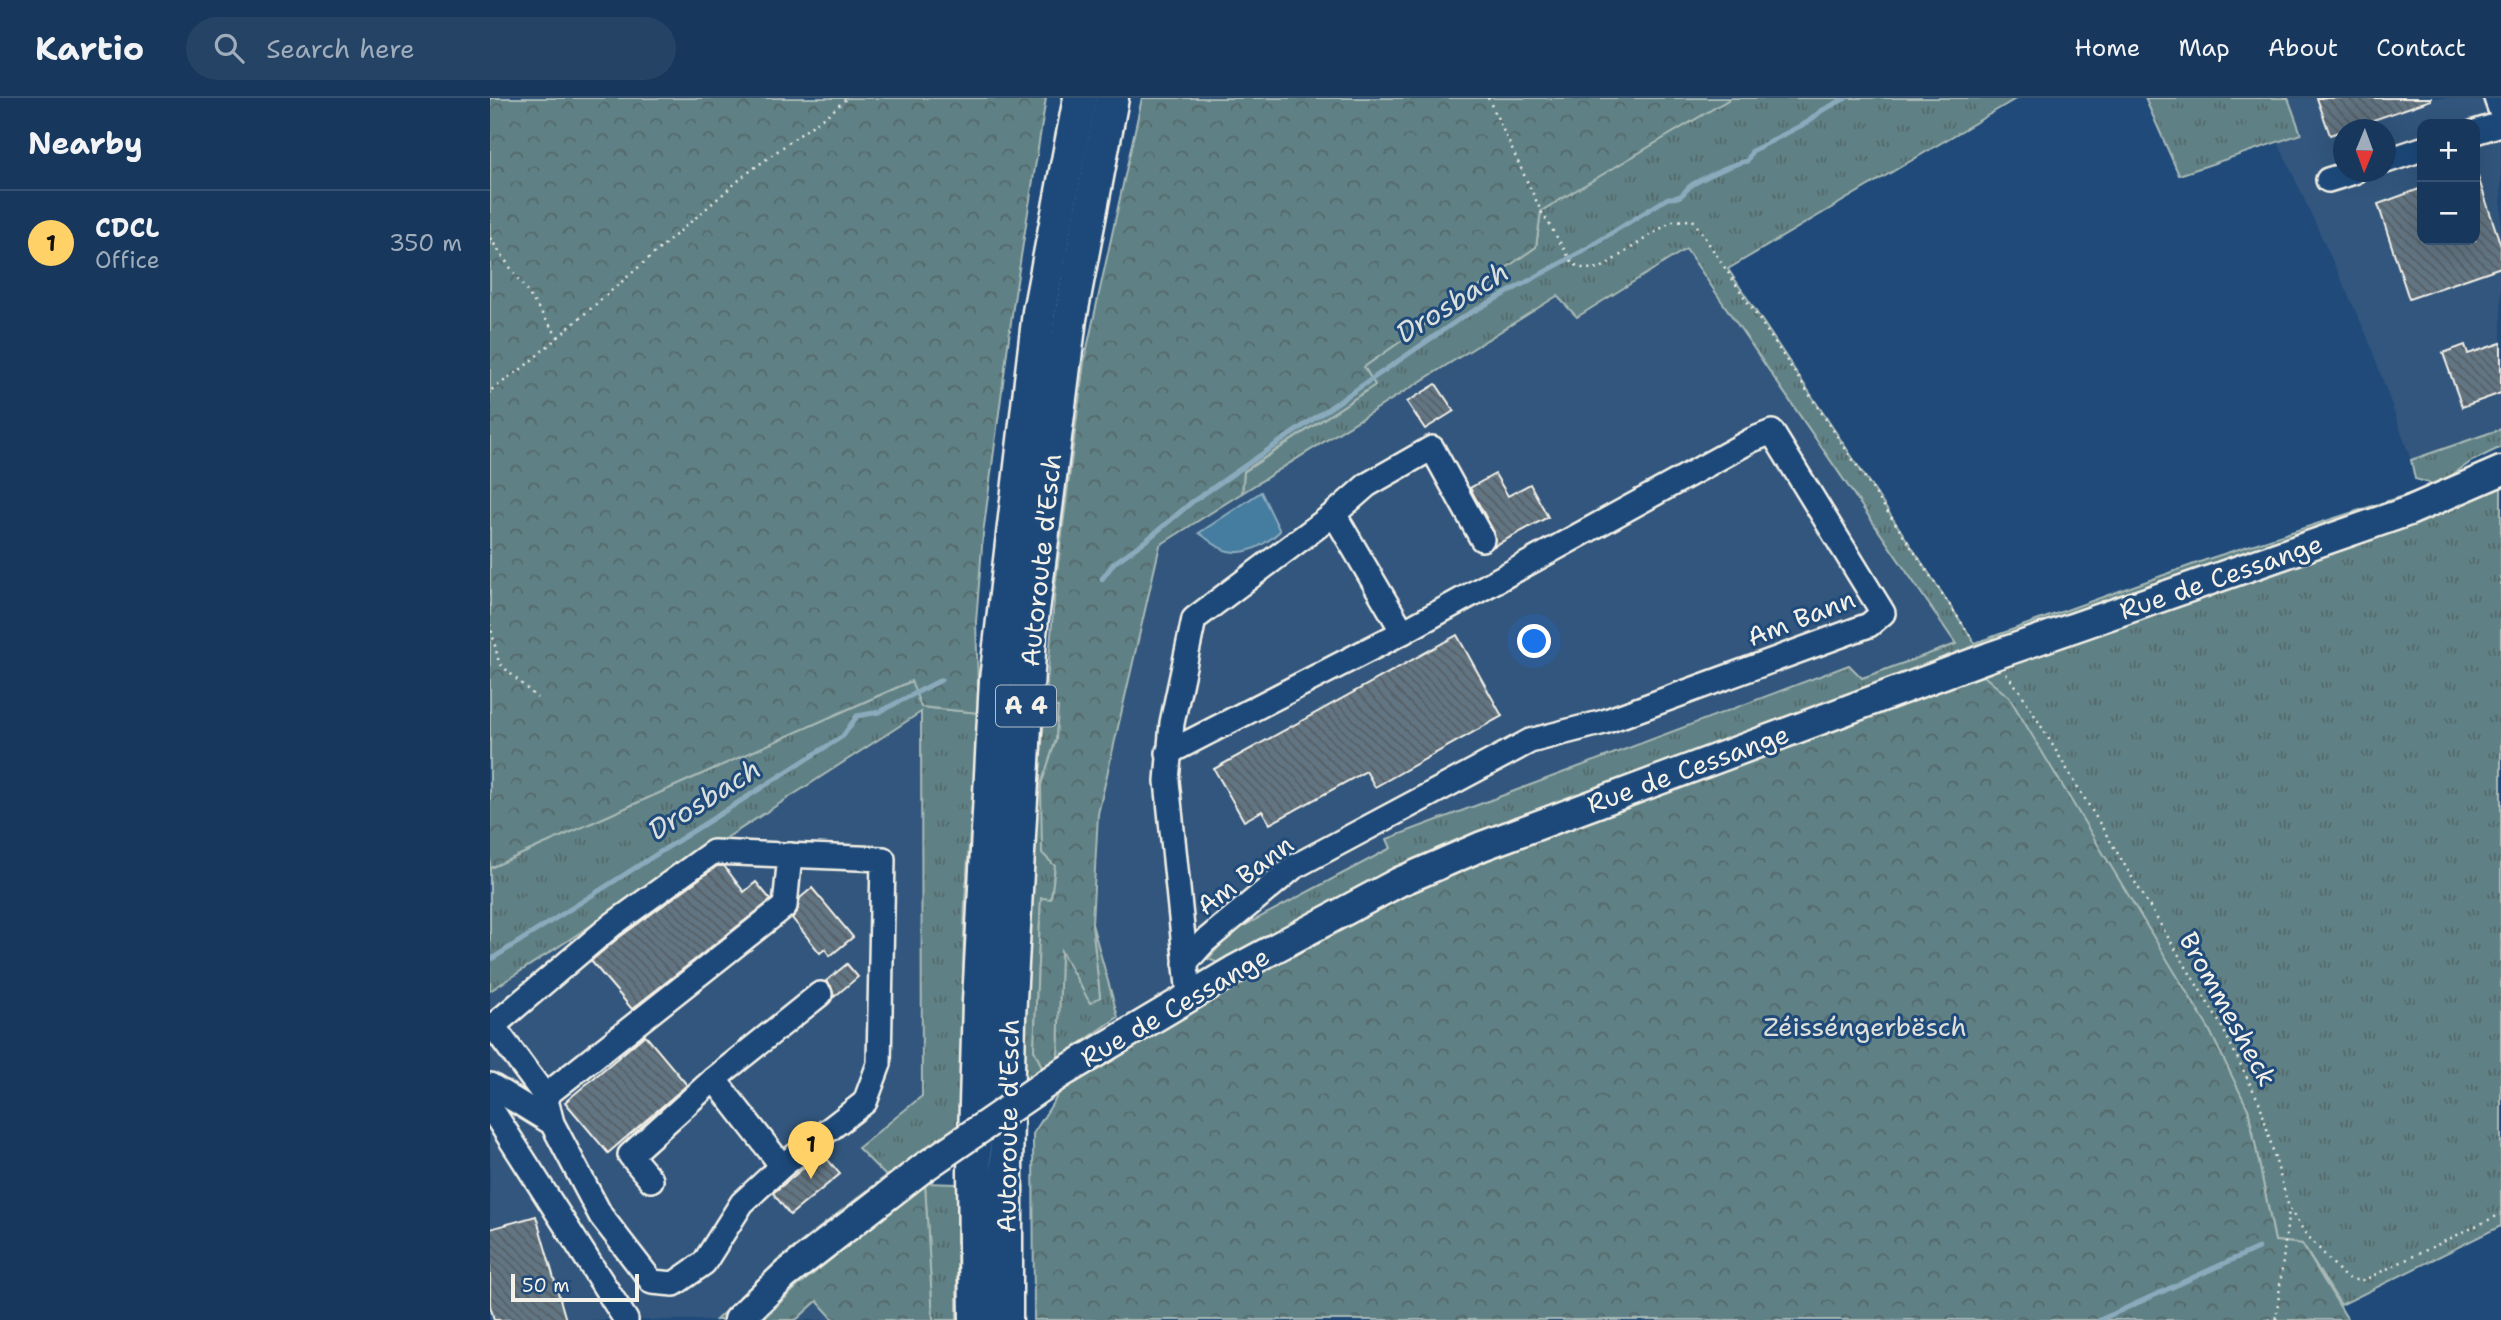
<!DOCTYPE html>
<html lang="en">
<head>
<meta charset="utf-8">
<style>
	:root { --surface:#17385c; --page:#244365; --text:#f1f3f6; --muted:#9eacbb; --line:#365272; --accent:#ffd166 }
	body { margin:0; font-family:"Shantell Sans",sans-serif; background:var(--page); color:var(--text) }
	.controls { position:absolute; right:21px; top:21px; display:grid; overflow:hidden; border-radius:14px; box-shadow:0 7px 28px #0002 }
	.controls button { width:63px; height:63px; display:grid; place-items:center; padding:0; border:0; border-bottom:2px solid var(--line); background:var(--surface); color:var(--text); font:35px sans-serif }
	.compass { position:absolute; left:1843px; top:21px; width:63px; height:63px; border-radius:50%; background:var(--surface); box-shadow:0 7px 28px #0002; rotate:181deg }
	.scale { position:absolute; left:21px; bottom:18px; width:128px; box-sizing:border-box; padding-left:7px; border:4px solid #f4f1e8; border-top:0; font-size:19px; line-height:24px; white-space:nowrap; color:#f4f1e8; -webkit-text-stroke:5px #1f4a7a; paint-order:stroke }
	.you { position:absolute; left:1045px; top:544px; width:24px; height:24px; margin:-18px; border:5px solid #fff; border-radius:50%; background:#1a73e8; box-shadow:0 0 0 10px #1a73e833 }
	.badge { display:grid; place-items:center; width:46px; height:46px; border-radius:50%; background:var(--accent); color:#111; font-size:23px; font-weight:700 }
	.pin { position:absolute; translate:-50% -58px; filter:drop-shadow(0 2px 4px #0008) }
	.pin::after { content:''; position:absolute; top:37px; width:24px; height:21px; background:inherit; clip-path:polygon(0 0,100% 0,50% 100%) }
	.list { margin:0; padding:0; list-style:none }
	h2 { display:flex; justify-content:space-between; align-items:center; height:91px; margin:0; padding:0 28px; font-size:30px }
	h2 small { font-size:23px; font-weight:400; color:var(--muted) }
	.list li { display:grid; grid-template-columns:46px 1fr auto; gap:21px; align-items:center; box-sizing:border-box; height:105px; padding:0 28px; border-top:2px solid var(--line) }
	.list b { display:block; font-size:26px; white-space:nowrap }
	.list p { margin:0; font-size:23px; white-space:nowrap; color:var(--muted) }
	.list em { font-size:23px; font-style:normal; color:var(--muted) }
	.icon { flex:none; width:38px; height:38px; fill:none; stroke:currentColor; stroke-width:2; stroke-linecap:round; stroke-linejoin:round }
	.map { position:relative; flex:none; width:2011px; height:1222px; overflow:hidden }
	header { display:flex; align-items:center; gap:42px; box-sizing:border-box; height:98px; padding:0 35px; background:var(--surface); border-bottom:2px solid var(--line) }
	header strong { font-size:33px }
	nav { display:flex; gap:38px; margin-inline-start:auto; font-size:24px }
	.search { width:490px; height:63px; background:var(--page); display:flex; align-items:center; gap:18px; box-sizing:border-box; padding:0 24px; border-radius:38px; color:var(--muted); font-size:26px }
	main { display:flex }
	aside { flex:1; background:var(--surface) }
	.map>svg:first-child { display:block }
	.built { fill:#33577d; fill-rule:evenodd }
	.grass { fill:url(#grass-tufts); stroke:#a9b9b6; stroke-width:2 }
	.forest { fill:url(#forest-crowns); stroke:#a9b9b6; stroke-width:2 }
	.water { fill:#457da0; stroke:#8babbd; stroke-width:2 }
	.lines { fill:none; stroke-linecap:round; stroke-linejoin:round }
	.stream { stroke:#8babbd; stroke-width:5 }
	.building { fill:url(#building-back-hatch); stroke:#f4f1e8; stroke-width:2 }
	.minor-casing { stroke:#f4f1e8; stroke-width:28 }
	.major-casing { stroke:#f4f1e8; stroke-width:33 }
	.highway-casing { stroke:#f4f1e8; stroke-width:37 }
	.path { stroke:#f4f1e8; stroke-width:2.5; stroke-dasharray:2 5; stroke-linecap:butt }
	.minor { stroke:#1f4a7a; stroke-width:23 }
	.major { stroke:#1f4a7a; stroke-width:28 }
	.highway { stroke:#1f4a7a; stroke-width:32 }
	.major-bridge-casing { stroke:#f4f1e8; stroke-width:33; stroke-linecap:butt }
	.major-bridge { stroke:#1f4a7a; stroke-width:28 }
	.labels { text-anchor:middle; stroke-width:6; stroke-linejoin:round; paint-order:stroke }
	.shield { fill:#1f4a7a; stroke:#b4bfc7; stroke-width:2 }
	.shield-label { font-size:24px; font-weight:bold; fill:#f4f1e8 }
	.street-label { font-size:26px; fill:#f4f1e8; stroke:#1f4a7a }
	.park-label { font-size:26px; fill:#dee0d9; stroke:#1f4a7a }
	.water-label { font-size:28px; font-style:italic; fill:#dae0dd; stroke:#1f4a7a }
</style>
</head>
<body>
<header>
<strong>Kartio</strong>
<div class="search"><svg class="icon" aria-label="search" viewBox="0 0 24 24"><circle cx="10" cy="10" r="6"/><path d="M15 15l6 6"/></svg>Search here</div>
<nav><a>Home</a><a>Map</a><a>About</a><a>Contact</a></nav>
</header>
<main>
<aside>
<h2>Nearby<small></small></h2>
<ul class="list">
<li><span class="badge">1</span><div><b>CDCL</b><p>Office</p></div><em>350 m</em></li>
</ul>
</aside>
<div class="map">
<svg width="2011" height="1222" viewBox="0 0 2011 1222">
	<defs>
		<pattern id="grass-tufts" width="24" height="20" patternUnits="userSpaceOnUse" patternTransform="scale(1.75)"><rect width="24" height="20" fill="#5e8185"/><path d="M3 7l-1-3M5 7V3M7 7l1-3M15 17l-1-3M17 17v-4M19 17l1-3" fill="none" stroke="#556769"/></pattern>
		<pattern id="forest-crowns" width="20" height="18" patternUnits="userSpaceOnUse" patternTransform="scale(1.75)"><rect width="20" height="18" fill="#5e8185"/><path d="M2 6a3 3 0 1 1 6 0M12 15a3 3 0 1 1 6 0" fill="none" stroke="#556769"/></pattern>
		<pattern id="building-back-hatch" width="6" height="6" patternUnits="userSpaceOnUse" patternTransform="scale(1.75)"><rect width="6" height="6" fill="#627583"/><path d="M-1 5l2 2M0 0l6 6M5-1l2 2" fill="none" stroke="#565e64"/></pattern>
	</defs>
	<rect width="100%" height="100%" fill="#1f4a7a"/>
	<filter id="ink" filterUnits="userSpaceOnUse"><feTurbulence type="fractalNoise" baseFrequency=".0143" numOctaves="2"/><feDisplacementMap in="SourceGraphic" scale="14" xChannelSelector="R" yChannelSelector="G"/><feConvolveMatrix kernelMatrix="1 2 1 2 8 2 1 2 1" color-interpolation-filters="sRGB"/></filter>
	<g filter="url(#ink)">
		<g class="built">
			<path d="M1798 0H2011V331L1921 362 1877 238 1788 44 1811 36ZM1932 26H1985V142H1932ZM1854 32H1896V74H1854Z"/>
			<path d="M1196 151 1466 546 1372 580 898 741 901 750 742 834 746 871 570 976 568 961 628 919 602 826 608 716 670 447 1067 198 1088 219Z"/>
			<path d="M431 614 432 998 369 1050 396 1078 288 1162 344 1222H0V893Z"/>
		</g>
		<g class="grass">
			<path d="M1241 0H1527L1238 171 1485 545 1721 460 1947 387 1925 381 1921 362 2011 331V349L1982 363 1949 386H2011V1128L1851 1207 1812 1146 1785 1143 1758 1011 756 879 571 992 570 976 745 871 718 861 742 834 901 750 897 741 1359 567 1372 580 1466 546 1196 151 1087 219 1067 198 752 395 754 374 885 287 874 269 1046 149 1051 113Z"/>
			<path d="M1655 0H1798L1811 36 1689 77Z"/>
			<path d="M422 583 431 609 489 615 475 802 469 1029 435 1085 467 1086V1222H443L435 1086 308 1188 272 1222H226L288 1162 396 1078 368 1050 432 998 431 614 0 893V770Z"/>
			<path d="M555 608 568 609 566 642 551 688 565 768 561 801 551 800 544 952 553 971 532 986 541 783Z"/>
			<path d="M602 826 628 919 568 961 571 852 600 904 610 899Z"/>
		</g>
		<g class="forest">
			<path d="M0 0H556L523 209 493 436 486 524 489 615 431 609 421 583 0 770Z"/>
			<path d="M652 0H1241L1051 113 1046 149 874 269 885 287 754 373 752 395 670 447 608 716 602 826 610 899 600 905 571 853 568 961 553 971 544 952 551 800 561 801 565 768 552 755 551 687 566 642 568 609 555 608 565 490 594 264Z"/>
			<path d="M1489 574 1519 599 1719 931 1758 1011 1785 1143 1812 1146 1858 1222H544L543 1036 571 992 756 879 912 793Z"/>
			<path d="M435 1086 443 1222H344L327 1203 306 1222H272L308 1188Z"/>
		</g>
		<path class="water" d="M771 394 790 433C776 446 758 458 738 453 728 451 717 440 709 435Z"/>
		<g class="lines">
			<g class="stream">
				<path d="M612 481 624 465 658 441 702 404 971 220 1091 154 1178 100C1197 101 1192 91 1205 85 1219 77 1242 66 1257 63L1262 53 1318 24 1331 13 1356 0"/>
				<path d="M0 862 353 638 367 618 389 614 451 582"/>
				<path d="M1610 1222 1768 1150"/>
			</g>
		</g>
		<g class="building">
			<path d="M1827 0H1941V2L1840 37Z"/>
			<path d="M1985 76H1987L2011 148V169L1919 201 1888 106 1932 90V142H1985Z"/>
			<path d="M2011 245V295L1972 309 1953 255 1975 247 1978 256Z"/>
			<path d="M946 286 964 313 935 331 917 304Z"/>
			<path d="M1005 376 1018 398 1040 386 1058 419 1004 448V434L980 390Z"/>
			<path d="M967 537 1012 618 885 689 876 673 780 726 772 713 754 723 724 671Z"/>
			<path d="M227 768H234L254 794 266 784 281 802 142 911 101 863 127 841Z"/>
			<path d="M322 790 363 839 340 858 335 851 330 855 302 820 307 814 310 800Z"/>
			<path d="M357 866 368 879 344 899 341 888 336 883Z"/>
			<path d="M155 937 197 987 118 1055 75 1004Z"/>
			<path d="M332 1055 350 1076 300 1117 283 1095Z"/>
			<path d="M46 1118 76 1222H4L0 1207V1131Z"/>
		</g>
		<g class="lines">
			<defs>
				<g id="minor">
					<path d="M2006 0 2011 14"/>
					<path d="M1985 34 2011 26"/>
					<path d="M1896 63 1932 51"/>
					<path d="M1838 82 1864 74"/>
					<path d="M844 416 877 387 942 350 992 441"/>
					<path d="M678 655 913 534"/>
					<path d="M695 865 714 844 804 769 1040 643 1114 624 1379 527 1393 515 1282 334 1262 342 913 534 844 416 704 521 682 625 677 683 699 898"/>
					<path d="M224 981 292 1068"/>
					<path d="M0 987 62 1025 111 1118 162 1184 184 1186 214 1165 252 1105 292 1068 375 1004 389 966 393 761 223 754 122 827 3 928 55 998 62 1025"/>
					<path d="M55 998 295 808 300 757"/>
					<path d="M0 1009 136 1222"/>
					<path d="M161 1082 140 1057 224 981 330 896"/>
				</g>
				<g id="major">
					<path d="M570 976 746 871 909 784 992 748 1499 559 1919 413 2011 373"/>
					<path d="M248 1222 295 1177 433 1070"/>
				</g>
				<g id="highway">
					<path d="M486 1222 484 1074 489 904 506 582 549 214 590 0"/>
					<path d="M516 1222V1072L519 920 540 536 580 221 622 0"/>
				</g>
			</defs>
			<use href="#minor" class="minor-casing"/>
			<use href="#major" class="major-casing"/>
			<use href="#highway" class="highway-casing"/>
			<g class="path">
				<path d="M998 0 1051 113 1083 166 1095 171 1111 170 1182 123 1203 122 1483 542"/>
				<path d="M0 140 68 239 34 269 0 293"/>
				<path d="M68 239 256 76 345 11 357 0"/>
				<path d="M0 526 9 565 47 600"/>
				<path d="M1516 576 1530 593 1731 927 1770 1006 1799 1110 1815 1135 1854 1178 1863 1182H1874L2011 1116"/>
				<path d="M1778 1222 1787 1219"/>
				<path d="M1786 1222 1799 1111"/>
			</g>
			<use href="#minor" class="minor"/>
			<use href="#major" class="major"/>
			<use href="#highway" class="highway"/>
			<defs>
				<path id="major-bridge" d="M433 1070 570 976"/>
			</defs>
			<use href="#major-bridge" class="major-bridge-casing"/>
			<use href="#major-bridge" class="major-bridge"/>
		</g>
	</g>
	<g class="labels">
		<rect class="shield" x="506" y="587.5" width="60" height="41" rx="5"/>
		<g class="shield-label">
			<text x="536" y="616">A 4</text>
		</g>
		<g class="street-label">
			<text transform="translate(551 462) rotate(-84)" y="9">Autoroute d'Esch</text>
			<text transform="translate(1731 479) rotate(-19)" y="9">Rue de Cessange</text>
			<text transform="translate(1311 520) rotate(-21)" y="9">Am Bann</text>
			<text transform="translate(1198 671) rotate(-20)" y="9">Rue de Cessange</text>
			<text transform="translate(755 777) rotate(-37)" y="9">Am Bann</text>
			<text transform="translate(685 909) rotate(-30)" y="9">Rue de Cessange</text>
			<text transform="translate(1738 911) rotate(61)" y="9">Brommesheck</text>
			<text transform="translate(518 1028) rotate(-89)" y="9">Autoroute d'Esch</text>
		</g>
		<g class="park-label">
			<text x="1375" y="938">Zéisséngerbësch</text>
		</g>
		<g class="water-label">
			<text transform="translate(962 204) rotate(-32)" y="10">Drosbach</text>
			<text transform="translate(214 701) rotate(-32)" y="10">Drosbach</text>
		</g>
	</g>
</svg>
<div class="controls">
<button>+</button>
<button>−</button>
</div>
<svg class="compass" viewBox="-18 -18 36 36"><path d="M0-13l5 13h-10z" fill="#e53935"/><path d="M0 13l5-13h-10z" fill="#9eacbb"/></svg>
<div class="scale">50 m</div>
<div class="you"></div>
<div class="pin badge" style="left:321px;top:1081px">1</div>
</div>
</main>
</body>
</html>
